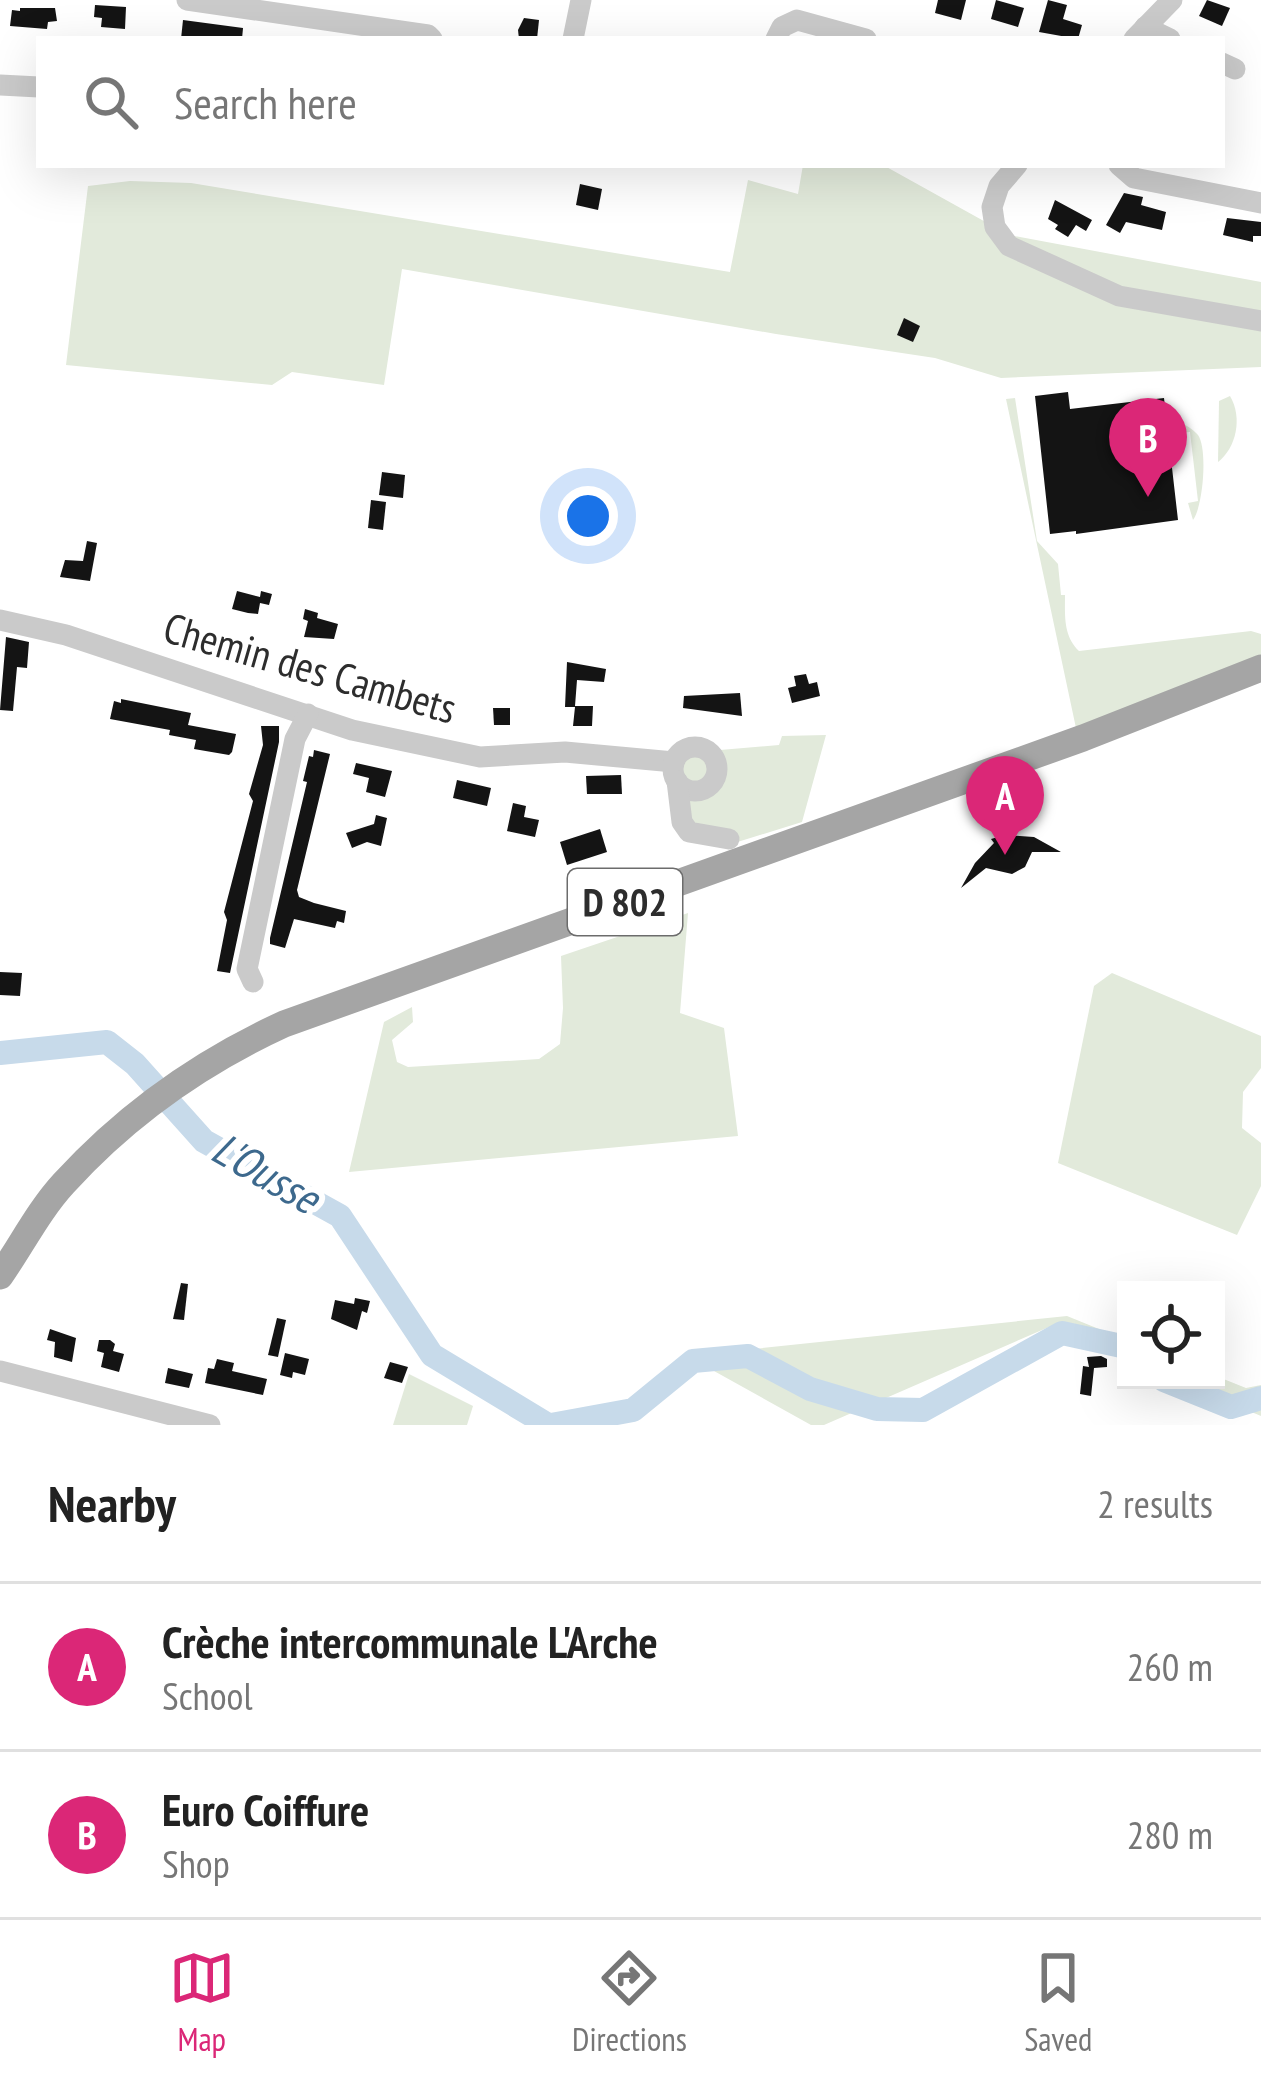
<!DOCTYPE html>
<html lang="en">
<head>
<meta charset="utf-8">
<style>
	:root { --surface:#fff; --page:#f6f6f6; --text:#222; --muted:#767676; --line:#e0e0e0; --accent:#db2777 }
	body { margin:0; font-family:"PT Sans Narrow",sans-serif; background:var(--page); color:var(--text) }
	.controls { position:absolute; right:36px; bottom:36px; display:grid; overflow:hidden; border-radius:0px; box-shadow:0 12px 48px #0002 }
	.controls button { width:108px; height:108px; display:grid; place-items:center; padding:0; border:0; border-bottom:3px solid var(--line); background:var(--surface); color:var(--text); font:60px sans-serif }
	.you { position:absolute; left:588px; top:516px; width:42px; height:42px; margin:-30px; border:9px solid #fff; border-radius:50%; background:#1a73e8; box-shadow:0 0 0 18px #1a73e833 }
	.badge { display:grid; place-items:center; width:78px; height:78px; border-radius:50%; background:var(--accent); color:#fff; font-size:39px; font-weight:700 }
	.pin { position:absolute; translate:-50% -99px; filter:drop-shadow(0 3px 6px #0008) }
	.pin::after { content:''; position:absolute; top:63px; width:42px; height:36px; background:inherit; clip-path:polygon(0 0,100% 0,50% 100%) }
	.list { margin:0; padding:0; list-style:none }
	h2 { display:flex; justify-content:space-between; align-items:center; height:156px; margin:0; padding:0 48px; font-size:51px }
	h2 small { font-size:39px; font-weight:400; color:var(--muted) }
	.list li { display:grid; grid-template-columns:78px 1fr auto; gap:36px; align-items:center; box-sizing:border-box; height:168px; padding:0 48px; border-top:3px solid var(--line) }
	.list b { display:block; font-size:45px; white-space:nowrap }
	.list p { margin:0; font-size:39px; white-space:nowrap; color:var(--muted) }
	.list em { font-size:39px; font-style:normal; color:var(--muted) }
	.icon { flex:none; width:66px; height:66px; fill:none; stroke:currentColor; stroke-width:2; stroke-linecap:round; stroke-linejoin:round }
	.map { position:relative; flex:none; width:1261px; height:1425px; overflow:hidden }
	.search { position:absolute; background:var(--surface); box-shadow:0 12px 48px #0002; left:36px; right:36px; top:36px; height:132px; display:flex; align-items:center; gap:30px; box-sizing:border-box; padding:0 42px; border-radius:0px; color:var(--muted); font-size:45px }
	.sheet { height:492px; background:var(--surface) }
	nav { display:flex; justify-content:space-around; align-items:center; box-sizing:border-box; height:168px; border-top:3px solid var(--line); background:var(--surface); font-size:33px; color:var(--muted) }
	nav a { display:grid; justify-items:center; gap:6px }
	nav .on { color:var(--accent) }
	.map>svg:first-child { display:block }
	.green { fill:#e2eadb }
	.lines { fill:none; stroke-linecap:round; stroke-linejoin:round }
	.river { stroke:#c7daea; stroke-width:24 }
	.building { fill:#141414 }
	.minor { stroke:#cacaca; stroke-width:21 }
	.major { stroke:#a5a5a5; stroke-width:27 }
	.labels { text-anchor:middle; stroke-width:12; stroke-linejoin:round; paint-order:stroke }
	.shield { fill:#fff; stroke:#6c6c6c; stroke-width:3 }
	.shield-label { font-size:39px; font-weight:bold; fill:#2d2d2d }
	.street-label { font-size:42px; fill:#2d2d2d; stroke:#fff }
	.water-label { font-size:45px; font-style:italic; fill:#3d698d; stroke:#fff }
</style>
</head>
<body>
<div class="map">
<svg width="1261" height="1425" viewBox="0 0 1261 1425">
	<rect width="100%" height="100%" fill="#fff"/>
	<g class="green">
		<path d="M803 165H883L1009 235 1261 282V367L1001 378 935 358 776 334 402 269 384 385 292 372 272 385 66 365 88 186 130 181 191 183 730 272 748 180 798 194Z"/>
		<path d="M1230 396C1243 418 1236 448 1218 462L1219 401Z"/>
		<path d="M1015 398 1037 541 1058 564 1061 595H1065C1065 615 1063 636 1079 651L1251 631 1261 634V655L1076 728 1006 399Z"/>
		<path d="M1182 423C1187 426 1194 430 1198 435 1208 449 1203 507 1193 520L1188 503 1198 501 1190 432 1179 433 1178 423Z"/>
		<path d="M826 735 802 822 731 844 684 821 688 795 710 793 723 778 720 750 779 745 782 736Z"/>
		<circle cx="696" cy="769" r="15"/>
		<path d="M688 913 680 1013 724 1028 738 1136 349 1172 384 1022 412 1007 413 1022 392 1040 397 1062 408 1067 539 1059 560 1044 563 1008 561 956Z"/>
		<path d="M1112 973 1261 1036V1068L1243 1092 1242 1128 1261 1143V1186L1237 1235 1058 1163 1094 986Z"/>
		<path d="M1067 1316 1126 1340V1359L1049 1327 824 1425H811L687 1356Z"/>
		<path d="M409 1374 473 1406 467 1425H393Z"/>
		<path d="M1216 1376 1246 1388 1261 1385V1416L1175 1380H1216Z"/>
	</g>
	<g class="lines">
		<g class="river">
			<path d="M0 1053 107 1042 135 1064 204 1141 340 1216 432 1355 548 1425"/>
			<path d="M1164 1380 1231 1407 1261 1398"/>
			<path d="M551 1425 633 1410 693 1361 748 1356 810 1389 877 1409 923 1410 1062 1333 1126 1347"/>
		</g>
	</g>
	<g class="building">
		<path d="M938 0H966L961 20 935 13Z"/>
		<path d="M996 0 1024 8 1018 27 991 19Z"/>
		<path d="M1048 0 1067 5 1063 19 1082 25 1078 39 1039 32Z"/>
		<path d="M1207 0 1230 8 1222 26 1199 16Z"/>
		<path d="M95 5 126 7 125 29 101 27 102 18 94 17Z"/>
		<path d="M20 8H55L57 21 48 22 47 29 10 26 12 10 20 11Z"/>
		<path d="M524 18 539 20 537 39H519L518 30Z"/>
		<path d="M183 20 243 28 242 39H181Z"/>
		<path d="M580 184 602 189 598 210 576 205Z"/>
		<path d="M1124 193 1143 197 1141 205 1166 212 1162 230 1126 222 1120 233 1106 225Z"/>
		<path d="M1055 200 1092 220 1086 231 1076 225 1068 237 1055 229 1058 225 1048 219Z"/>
		<path d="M1227 218 1261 222V236H1253V242L1223 235Z"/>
		<path d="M904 318 920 326 913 342 897 335Z"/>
		<path d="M1068 392 1070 409 1164 398 1178 520 1076 534V531L1050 534 1035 396Z"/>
		<path d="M382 472 405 475 403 498 379 495Z"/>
		<path d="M371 500 386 502 383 530 368 528Z"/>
		<path d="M87 541 97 543 90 581 60 577 65 560 83 561Z"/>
		<path d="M237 591 260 597 261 591 272 594 269 605 260 603 258 614 248 613 232 609Z"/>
		<path d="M305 609 318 613 317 618 338 624 334 639 304 637 308 621 303 619Z"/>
		<path d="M6 637 29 642 27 668 17 667 13 711 0 710Z"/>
		<path d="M567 662 606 669 604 682 577 680 575 706H593L592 726H573L575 707H565Z"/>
		<path d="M806 674 809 684 817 682 820 696 792 703 788 688 796 686 794 676Z"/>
		<path d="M740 693 742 716 683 708 684 696Z"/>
		<path d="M121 699 191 713 188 725 236 734 232 752 229 755 194 749 196 740 169 735 170 730 110 719 114 701 121 703Z"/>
		<path d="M493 708H510V725H494Z"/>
		<path d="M261 726H279V742L230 973 217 971 227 920 224 912 253 801 249 794 263 745Z"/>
		<path d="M314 750 330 754 297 890 299 897 314 903 346 911 344 923 337 921 335 928 294 919 285 948 270 944V938L307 782 303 781 309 756 313 757Z"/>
		<path d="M356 763 392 771 385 797 366 792 369 778 353 774Z"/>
		<path d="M621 775 622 794H587L586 776Z"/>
		<path d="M457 780 491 788 487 806 453 798Z"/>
		<path d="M513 803 526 806 524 817 539 820 535 837 507 831Z"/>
		<path d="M376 815 387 818 381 846 367 842 352 848 346 833 374 824Z"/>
		<path d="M600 829 607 852 567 865 560 842Z"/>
		<path d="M1005 835 1034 837 1061 852H1032L1025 867 1012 874 986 868 961 888 975 863 994 843 991 839Z"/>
		<path d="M0 972 22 973 20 996 0 995Z"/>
		<path d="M181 1283 188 1284 184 1320 173 1319Z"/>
		<path d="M355 1298 370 1301 367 1313 362 1311 357 1330 331 1319 335 1300 354 1304Z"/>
		<path d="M277 1318 286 1320 278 1357 268 1355Z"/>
		<path d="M50 1329 76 1338 72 1362 54 1357 55 1342 47 1340Z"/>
		<path d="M99 1340H110L115 1344 113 1351 124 1354 119 1372 101 1367 104 1353 97 1351Z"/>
		<path d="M285 1353 309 1359 305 1375 293 1372 292 1378 280 1375Z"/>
		<path d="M1101 1356 1107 1359V1367L1094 1368 1091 1396 1080 1394 1083 1366 1089 1367 1087 1357Z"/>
		<path d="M217 1359 234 1363 232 1371 267 1379 263 1395 205 1383 208 1368 214 1369Z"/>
		<path d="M390 1362 408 1367 402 1383 384 1378Z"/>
		<path d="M168 1368 193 1374 189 1388 165 1383Z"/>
	</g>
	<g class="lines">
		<g class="minor">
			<path d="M187 0 428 35 432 39"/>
			<path d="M1145 27 1170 39"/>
			<path d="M573 39 581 0"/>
			<path d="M776 39 782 27 797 20 866 39"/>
			<path d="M1134 39 1172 0"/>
			<path d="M1222 63 1235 69"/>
			<path d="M0 85 39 87"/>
			<path d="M1017 165 999 186 992 207 995 227 1009 246 1119 296 1261 321"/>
			<path d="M1119 165 1134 178 1261 203"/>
			<path d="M0 620 66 635 352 730 480 757 565 752 674 762"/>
			<circle cx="695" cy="769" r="22"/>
			<path d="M677 781 682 822 689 832 729 839"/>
			<path d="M253 982 247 969 295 739 308 714"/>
			<path d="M0 1371 210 1425"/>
		</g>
		<path class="major" d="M0 1276C21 1246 39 1210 64 1183 127 1114 199 1063 284 1024L1083 738 1261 668"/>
	</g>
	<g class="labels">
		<rect class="shield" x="568" y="869" width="114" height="66" rx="9"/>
		<g class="shield-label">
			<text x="625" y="916">D 802</text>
		</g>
		<g class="street-label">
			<text transform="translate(310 668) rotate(16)" y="15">Chemin des Cambets</text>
		</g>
		<g class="water-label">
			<text transform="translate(266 1173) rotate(30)" y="16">L'Ousse</text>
		</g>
	</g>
</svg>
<div class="controls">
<button><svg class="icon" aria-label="locate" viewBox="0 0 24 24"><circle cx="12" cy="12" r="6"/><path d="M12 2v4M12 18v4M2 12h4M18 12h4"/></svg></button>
</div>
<div class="you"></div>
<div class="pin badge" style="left:1005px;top:855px">A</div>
<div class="pin badge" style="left:1148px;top:497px">B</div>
<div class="search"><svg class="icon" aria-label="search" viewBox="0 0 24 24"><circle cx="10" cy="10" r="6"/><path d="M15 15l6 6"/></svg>Search here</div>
</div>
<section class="sheet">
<h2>Nearby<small>2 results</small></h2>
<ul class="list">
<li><span class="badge">A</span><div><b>Crèche intercommunale L'Arche</b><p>School</p></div><em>260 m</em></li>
<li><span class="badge">B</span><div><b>Euro Coiffure</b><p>Shop</p></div><em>280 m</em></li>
</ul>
</section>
<nav>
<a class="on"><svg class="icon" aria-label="map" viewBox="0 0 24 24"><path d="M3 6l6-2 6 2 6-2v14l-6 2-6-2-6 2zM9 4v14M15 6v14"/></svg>Map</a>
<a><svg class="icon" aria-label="directions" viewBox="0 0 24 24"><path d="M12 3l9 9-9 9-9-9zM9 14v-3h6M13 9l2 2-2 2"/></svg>Directions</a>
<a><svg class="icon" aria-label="saved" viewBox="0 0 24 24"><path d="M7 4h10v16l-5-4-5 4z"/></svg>Saved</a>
</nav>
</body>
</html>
